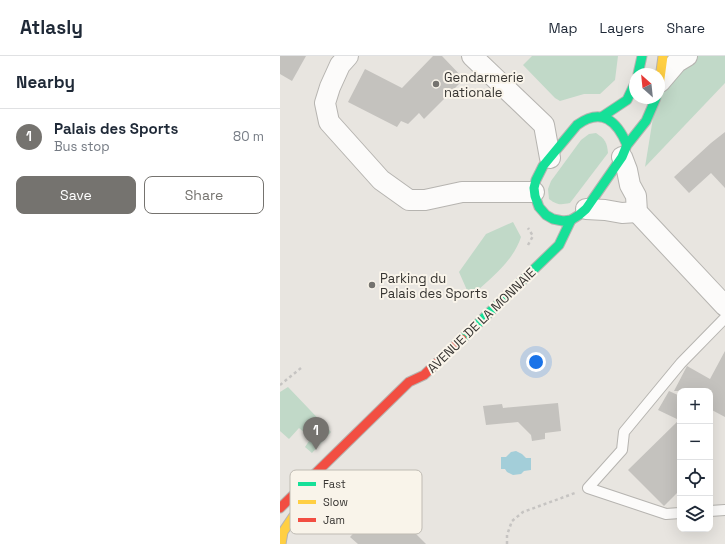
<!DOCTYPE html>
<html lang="en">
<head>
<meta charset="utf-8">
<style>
	:root { --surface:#fff; --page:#f6f6f7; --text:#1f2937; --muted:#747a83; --line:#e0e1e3; --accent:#75736f }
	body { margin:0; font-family:"Space Grotesk",sans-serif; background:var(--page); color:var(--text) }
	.controls { position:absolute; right:12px; bottom:12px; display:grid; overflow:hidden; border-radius:8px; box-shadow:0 4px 16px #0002 }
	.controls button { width:36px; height:36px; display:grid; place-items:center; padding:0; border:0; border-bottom:1px solid var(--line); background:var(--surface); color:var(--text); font:20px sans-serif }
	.compass { position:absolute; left:349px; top:12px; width:36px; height:36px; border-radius:50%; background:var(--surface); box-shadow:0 4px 16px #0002; rotate:333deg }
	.you { position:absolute; left:256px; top:306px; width:14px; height:14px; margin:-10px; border:3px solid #fff; border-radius:50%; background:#1a73e8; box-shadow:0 0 0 6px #1a73e833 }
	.badge { display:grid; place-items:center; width:26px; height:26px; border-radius:50%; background:var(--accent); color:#fff; font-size:13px; font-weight:700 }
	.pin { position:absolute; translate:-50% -33px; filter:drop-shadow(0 1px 2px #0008) }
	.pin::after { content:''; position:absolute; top:21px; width:14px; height:12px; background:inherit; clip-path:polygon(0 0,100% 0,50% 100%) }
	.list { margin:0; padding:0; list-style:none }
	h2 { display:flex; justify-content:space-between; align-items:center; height:52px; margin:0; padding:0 16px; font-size:17px }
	h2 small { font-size:13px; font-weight:400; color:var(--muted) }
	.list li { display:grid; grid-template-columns:26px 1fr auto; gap:12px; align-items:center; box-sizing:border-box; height:56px; padding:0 16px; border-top:1px solid var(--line) }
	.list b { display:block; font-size:15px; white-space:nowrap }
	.list p { margin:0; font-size:13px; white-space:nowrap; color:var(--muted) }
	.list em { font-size:13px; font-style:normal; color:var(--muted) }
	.actions { display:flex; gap:8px; padding:12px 16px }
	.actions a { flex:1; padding:9px 0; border:1px solid var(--accent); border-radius:8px; text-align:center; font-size:14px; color:var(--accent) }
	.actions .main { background:var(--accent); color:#fff }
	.icon { flex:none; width:22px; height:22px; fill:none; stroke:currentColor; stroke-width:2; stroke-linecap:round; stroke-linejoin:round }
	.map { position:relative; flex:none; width:445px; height:488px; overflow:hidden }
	header { display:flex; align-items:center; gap:24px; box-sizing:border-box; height:56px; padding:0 20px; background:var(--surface); border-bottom:1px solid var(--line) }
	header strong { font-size:19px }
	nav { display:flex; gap:22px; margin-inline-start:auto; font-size:14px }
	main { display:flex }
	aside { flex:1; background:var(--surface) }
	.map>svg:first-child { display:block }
	.green { fill:#c1d9c8 }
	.water { fill:#a3ced9 }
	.building { fill:#c4c2be }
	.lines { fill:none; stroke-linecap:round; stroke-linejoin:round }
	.lane-casing { stroke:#b6b4b0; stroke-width:12 }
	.street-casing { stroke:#b6b4b0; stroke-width:22 }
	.fast-casing { stroke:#b6b4b0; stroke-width:11 }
	.slow-casing { stroke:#b6b4b0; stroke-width:11 }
	.jam-casing { stroke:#b6b4b0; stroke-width:11 }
	.path { stroke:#c6c4c2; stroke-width:2.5; stroke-dasharray:3 3; stroke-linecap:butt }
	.lane { stroke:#fcfbfa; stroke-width:10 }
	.street { stroke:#fcfbfa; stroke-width:20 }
	.fast { stroke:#16e098; stroke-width:9 }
	.slow { stroke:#ffcf43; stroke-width:9 }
	.jam { stroke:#f24e42; stroke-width:9 }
	.poi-dot { fill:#75736f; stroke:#f9f4ea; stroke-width:1.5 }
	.labels { text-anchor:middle; stroke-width:4; stroke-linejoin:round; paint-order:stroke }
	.poi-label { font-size:13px; fill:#373532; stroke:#f9f4ea; text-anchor:start }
	.street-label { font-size:13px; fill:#373532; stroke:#f9f4ea }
	.key { fill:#f9f4ea; stroke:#bfbbb3; stroke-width:1 }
	.key-label { font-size:11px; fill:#373532 }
</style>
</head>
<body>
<header>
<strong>Atlasly</strong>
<nav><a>Map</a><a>Layers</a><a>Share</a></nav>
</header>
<main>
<aside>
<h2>Nearby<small></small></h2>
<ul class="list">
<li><span class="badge">1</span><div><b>Palais des Sports</b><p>Bus stop</p></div><em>80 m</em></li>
</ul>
<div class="actions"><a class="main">Save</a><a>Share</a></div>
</aside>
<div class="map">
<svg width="445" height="488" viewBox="0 0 445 488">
	<rect width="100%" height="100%" fill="#e8e5e0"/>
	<g class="green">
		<path d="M252 0H338L335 24 320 38H304L280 45 275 42 243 9Z"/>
		<path d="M383 0H445V27L365 111Z"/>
		<path d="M316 77C325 83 327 86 328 97L290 147C280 149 277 149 269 143L268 133 271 125 301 84 309 78Z"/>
		<path d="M233 166 241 181C233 206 209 224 190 241L179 216 206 178Z"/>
		<path d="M8 331 51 376 32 397 25 391 31 382 19 372 9 383 0 375V336Z"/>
	</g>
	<path class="water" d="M236 395 242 398 246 402H251V414L244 415 241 418 233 419 227 416 225 413H221V401H226L231 396Z"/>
	<g class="building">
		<path d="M0 0H26L12 25 0 18Z"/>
		<path d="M153 0H162L184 23 144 63 139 57 128 68 121 65 117 71 68 46 85 13 122 32Z"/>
		<path d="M445 76V132L431 117 409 137 394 121 431 87Z"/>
		<path d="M445 295V361L430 353V335H394L407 310 430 323Z"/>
		<path d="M389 335 400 340V434L384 450 348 414 399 364 378 354Z"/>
		<path d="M278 347 281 375 265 377V383L252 385 251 379 238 366 206 369 203 350 222 348 223 352Z"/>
		<path d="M96 454 113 471 121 463 146 488H78L70 481Z"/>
	</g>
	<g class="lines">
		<defs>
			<g id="lane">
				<path d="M430 455 445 454"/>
				<path d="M400 457 386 458 308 432 342 394 344 376 401 307 445 262"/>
			</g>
			<g id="street">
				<path d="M68 0 60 9 50 31 45 47 49 66 101 124 129 144H145L182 136H254"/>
				<path d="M192 0 264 69 270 102"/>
				<path d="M380 26 397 6 407 0"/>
				<path d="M342 101 347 114 350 129 356 140 357 156 445 250"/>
				<path d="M306 153 325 154 342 157 357 156"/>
			</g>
			<g id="fast">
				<path d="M358 18 362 0"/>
				<path d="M323 60 347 44 355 27"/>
				<path d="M347 89C337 65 322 51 297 69L263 110 256 124 254 132 255 140 259 151 266 159 273 163 283 165 291 164 299 159 306 153 342 101 347 89 366 65 376 42"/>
				<path d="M182 283 279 189 291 164"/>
			</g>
			<g id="slow">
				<path d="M379 30 383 0"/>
				<path d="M1 488 3 476 13 461 38 437"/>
			</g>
			<path id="jam" d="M0 452 129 326 144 319 182 283"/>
		</defs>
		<use href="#lane" class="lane-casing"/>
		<use href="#street" class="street-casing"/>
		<use href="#fast" class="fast-casing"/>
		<use href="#slow" class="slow-casing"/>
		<use href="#jam" class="jam-casing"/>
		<g class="path">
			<path d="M248 189 253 180 248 172"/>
			<path d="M0 329 21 312"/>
			<path d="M227 488V479L232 465 243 456 295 437"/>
		</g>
		<use href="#lane" class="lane"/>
		<use href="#street" class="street"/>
		<use href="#fast" class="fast"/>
		<use href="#slow" class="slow"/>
		<use href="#jam" class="jam"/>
	</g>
	<g class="poi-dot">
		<circle cx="156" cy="28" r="4"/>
		<circle cx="92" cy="229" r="4"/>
	</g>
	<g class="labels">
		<g class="poi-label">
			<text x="164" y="26">Gendarmerie<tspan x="164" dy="15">nationale</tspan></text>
			<text x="100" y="227">Parking du<tspan x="100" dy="15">Palais des Sports</tspan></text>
		</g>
		<g class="street-label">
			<text transform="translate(201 264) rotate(-44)" y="5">AVENUE DE LA MONNAIE</text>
		</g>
	</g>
	<rect x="10" y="414" width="132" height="64" rx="6" class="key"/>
	<rect x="18" y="426" width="18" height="4" fill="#16e098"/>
	<rect x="18" y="444" width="18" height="4" fill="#ffcf43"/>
	<rect x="18" y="462" width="18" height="4" fill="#f24e42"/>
	<g class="key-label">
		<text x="43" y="432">Fast</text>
		<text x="43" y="450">Slow</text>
		<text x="43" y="468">Jam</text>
	</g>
</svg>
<div class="controls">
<button>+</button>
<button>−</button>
<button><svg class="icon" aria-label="locate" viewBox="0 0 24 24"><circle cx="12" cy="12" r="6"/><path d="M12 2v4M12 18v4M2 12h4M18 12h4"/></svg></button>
<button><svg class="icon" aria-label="layers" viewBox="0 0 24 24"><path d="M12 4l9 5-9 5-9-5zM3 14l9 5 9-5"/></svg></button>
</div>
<svg class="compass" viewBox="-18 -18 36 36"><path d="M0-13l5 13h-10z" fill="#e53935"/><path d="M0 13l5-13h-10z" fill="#747a83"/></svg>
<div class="you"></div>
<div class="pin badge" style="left:36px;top:394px">1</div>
</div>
</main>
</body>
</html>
